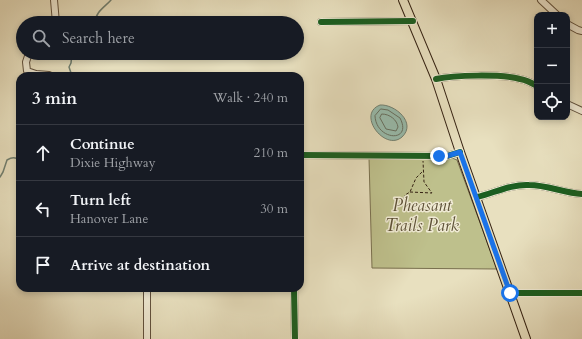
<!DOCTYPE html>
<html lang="en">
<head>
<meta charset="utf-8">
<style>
	:root { --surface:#171b24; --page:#242831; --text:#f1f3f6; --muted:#9ea1a6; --line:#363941 }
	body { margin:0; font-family:Cardo,serif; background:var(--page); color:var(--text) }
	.controls { position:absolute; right:12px; top:12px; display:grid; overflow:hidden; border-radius:8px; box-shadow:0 2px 6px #0003 }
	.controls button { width:36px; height:36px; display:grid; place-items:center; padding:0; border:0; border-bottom:1px solid var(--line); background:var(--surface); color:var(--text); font:20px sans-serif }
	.stop { position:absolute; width:12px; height:12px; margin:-9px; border:3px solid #1a73e8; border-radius:50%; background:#fff }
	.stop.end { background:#1a73e8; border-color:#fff; box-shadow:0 1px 4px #0008 }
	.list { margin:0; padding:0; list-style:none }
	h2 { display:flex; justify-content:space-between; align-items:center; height:52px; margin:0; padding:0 16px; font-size:17px }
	h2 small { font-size:13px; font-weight:400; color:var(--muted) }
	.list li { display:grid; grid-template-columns:26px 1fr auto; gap:12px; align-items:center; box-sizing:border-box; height:56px; padding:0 16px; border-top:1px solid var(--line) }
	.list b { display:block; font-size:15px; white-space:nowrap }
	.list p { margin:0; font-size:13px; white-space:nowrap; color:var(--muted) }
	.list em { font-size:13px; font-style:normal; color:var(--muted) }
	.icon { flex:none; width:22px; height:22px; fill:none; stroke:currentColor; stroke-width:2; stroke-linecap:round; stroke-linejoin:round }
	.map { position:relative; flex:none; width:582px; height:339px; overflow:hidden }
	.search { position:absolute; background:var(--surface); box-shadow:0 2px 6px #0003; left:16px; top:16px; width:288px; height:44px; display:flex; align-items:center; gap:10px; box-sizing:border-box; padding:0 14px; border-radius:22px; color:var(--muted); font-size:15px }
	.panel { position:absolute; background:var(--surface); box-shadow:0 2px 6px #0003; left:16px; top:72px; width:288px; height:220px; border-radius:12px }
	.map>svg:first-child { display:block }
	.green { fill:#bec08c; stroke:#79704f }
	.water { fill:#98bdae; stroke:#707f70 }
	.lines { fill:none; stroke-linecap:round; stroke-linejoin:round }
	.shore { stroke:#666f60; stroke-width:1 }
	.stream { stroke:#707f70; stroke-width:1.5 }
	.minor-casing { stroke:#61513d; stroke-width:8 }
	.major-casing { stroke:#342112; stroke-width:10 }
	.path { stroke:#342112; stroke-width:1; stroke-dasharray:3 2; stroke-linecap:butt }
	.minor { stroke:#f0ebd5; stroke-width:6 }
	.major { stroke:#e8e0bf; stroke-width:8 }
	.cycleway-casing { stroke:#f0ebd5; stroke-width:8 }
	.cycleway { stroke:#1b5e20; stroke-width:6 }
	.route { stroke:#1a73e8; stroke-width:5 }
	.labels { text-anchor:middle; stroke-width:3; stroke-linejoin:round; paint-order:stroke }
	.park-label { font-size:17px; font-style:italic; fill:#5d5137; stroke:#f0ebd5 }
</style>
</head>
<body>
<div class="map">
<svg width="582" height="339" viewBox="0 0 582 339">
	<rect width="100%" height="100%" fill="#e8e0bf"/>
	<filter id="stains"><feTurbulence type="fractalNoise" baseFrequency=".005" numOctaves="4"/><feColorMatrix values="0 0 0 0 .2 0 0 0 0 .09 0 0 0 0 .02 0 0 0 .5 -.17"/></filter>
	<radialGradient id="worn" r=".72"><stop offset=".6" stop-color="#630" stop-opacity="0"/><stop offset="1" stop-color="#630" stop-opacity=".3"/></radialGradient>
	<path class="green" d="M369 158H452L457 160 497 269 372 268Z"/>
	<path class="water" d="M380 105C395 104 417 123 402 137 385 152 356 114 380 105Z"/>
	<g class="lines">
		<g class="shore">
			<path d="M381 109 388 110 400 118C413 143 376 141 375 116Z"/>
			<path d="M382 114C390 114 397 120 398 127L396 131 386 129 380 118Z"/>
		</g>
		<g class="stream">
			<path d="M95 23C95 12 105 7 111 0"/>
			<path d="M72 53 71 63 69 67 72 76"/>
			<path d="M101 53 104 54 113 53"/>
			<path d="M0 177 3 172 7 160C12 157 15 157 20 160"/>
		</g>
		<defs>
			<g id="minor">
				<path d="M54 0 56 23"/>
				<path d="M541 0 557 15"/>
				<path d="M321 22 413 21"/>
				<path d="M567 24 578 30 582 31"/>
				<path d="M29 53 26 62 27 71 36 74 49 75"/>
				<path d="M436 79C454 75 502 74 520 79 526 80 532 83 537 86"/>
				<path d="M567 104 582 111"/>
				<path d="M300 155 439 156H447L460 152"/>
				<path d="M477 197C494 193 511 184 529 185 547 185 564 193 582 194"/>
				<path d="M147 288V339"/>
				<path d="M294 288 295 339"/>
				<path d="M510 293H582"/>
			</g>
			<path id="major" d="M403 0 436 79 460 152 526 339"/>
		</defs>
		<use href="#minor" class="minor-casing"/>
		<use href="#major" class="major-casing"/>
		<g class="path">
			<path d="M410 192 432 193 424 182 423 161"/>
			<path d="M405 208 403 201 405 195 410 192 416 178 423 171"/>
		</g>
		<use href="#minor" class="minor"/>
		<use href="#major" class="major"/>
		<defs>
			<g id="cycleway">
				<path d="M321 22 413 21"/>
				<path d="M436 79C454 75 502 74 520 79 526 80 532 83 537 86"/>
				<path d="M300 155 439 156H447L460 152"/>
				<path d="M477 197C494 193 511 184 529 185 547 185 564 193 582 194"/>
				<path d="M294 288 295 339"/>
				<path d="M510 293H582"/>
			</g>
		</defs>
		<use href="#cycleway" class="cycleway-casing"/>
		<use href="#cycleway" class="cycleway"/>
	</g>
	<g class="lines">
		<path class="route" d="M439 156H447L460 152 510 293"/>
	</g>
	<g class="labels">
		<g class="park-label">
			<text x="422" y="211">Pheasant<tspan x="422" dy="20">Trails Park</tspan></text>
		</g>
	</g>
	<rect width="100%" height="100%" filter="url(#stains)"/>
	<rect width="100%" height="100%" fill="url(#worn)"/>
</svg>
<div class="controls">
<button>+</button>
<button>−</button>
<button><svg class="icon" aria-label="locate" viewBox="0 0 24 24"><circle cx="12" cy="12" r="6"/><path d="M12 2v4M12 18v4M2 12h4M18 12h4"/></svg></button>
</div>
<div class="stop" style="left:510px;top:293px"></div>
<div class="stop end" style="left:439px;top:156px"></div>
<div class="search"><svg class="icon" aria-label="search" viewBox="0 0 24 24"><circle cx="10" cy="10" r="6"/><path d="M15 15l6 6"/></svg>Search here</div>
<section class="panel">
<h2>3 min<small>Walk · 240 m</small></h2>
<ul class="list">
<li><svg class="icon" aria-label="ahead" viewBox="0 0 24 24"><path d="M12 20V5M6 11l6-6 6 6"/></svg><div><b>Continue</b><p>Dixie Highway</p></div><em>210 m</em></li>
<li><svg class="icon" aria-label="left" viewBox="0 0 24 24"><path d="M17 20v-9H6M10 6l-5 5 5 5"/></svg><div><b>Turn left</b><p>Hanover Lane</p></div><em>30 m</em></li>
<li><svg class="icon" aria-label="arrive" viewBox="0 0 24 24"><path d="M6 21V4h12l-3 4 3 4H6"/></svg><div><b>Arrive at destination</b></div></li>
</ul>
</section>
</div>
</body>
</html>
